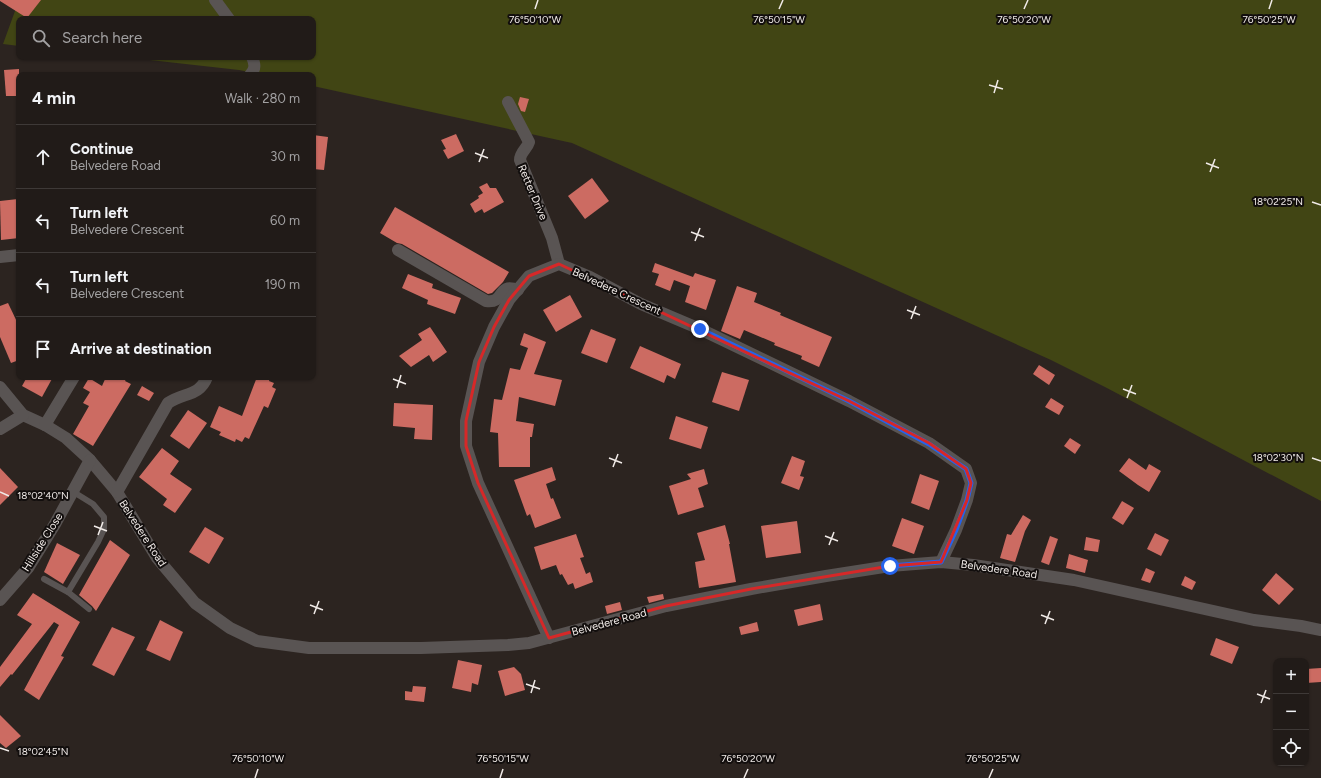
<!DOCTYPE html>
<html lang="en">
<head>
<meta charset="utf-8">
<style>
	:root { --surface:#211b18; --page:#292421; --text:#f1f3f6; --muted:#a2a1a2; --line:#3e3937 }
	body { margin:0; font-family:Figtree,sans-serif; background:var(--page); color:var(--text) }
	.controls { position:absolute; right:12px; bottom:12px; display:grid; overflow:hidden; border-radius:8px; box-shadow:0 1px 3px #0004 }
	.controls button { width:36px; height:36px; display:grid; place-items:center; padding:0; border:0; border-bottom:1px solid var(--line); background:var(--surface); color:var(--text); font:20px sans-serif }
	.stop { position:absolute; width:12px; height:12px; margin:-9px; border:3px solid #2563eb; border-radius:50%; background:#fff }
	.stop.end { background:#2563eb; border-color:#fff; box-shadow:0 1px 4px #0008 }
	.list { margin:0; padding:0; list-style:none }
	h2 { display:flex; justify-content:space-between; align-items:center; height:52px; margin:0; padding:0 16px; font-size:17px }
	h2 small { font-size:13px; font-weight:400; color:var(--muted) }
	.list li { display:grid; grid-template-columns:26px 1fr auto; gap:12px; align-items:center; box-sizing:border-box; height:64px; padding:0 16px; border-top:1px solid var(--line) }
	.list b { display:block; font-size:15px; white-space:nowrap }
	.list p { margin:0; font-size:13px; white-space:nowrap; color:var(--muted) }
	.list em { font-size:13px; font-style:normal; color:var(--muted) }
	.icon { flex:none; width:22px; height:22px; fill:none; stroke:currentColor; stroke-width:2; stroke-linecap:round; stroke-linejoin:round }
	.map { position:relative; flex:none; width:1321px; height:778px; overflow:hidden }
	.search { position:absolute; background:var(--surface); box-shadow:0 1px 3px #0004; left:16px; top:16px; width:300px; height:44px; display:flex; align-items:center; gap:10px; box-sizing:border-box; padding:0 14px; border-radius:8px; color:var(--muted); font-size:15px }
	.panel { position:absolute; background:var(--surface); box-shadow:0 1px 3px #0004; left:16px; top:72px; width:300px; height:308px; border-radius:8px }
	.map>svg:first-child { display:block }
	.green { fill:#414514 }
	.building { fill:#cc6b62 }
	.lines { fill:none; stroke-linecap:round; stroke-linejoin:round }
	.service { stroke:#595453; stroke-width:6 }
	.minor { stroke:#595453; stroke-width:12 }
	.route { stroke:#2563eb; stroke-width:5 }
	.marked { fill:none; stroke:#d62828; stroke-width:3; stroke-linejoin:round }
	.ticks { fill:none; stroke:#f1ebe8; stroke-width:1.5 }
	.labels { text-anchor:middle; stroke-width:4; stroke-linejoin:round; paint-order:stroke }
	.street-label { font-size:11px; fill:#f1ebe8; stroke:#120e0d }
	.ticks-label { font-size:10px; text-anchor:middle; fill:#f1ebe8; stroke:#120e0d; stroke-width:4; stroke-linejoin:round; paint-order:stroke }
</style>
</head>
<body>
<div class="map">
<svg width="1321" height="778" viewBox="0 0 1321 778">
	<rect width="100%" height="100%" fill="#2c2420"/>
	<path class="green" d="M19 0H1321V501L1105 387 1051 360 572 143 313 86V75H264L239 70 123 57H313V19H19V46L3 44Z"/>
	<g class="building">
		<path d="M0 0H41L27 18 0 1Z"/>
		<path d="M19 69V96H6L4 70Z"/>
		<path d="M520 97 529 99 525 112 521 111 518 104Z"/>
		<path d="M456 134 464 151 448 159 443 150 446 149 441 140Z"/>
		<path d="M313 135 328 137 324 170 313 169Z"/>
		<path d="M592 178 609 201 585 219 568 196Z"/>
		<path d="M487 183 490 188H496L504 202 484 213 482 209 475 213 470 204 479 198 478 196 483 193 479 187Z"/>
		<path d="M18 199 19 238 1 240 0 201Z"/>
		<path d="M395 207 509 272 503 282 492 293 488 294 402 244 397 243 380 233Z"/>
		<path d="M655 263 693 277 695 273 716 280 706 310 685 302 690 286 674 280 670 291 655 285 659 274 652 272Z"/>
		<path d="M408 274 433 284 432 288 461 298 455 314 427 304 428 300 402 288Z"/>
		<path d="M737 286 757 293 754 302 781 313 780 315 832 337 819 367 801 359 802 356 774 345 775 343 744 330 740 339 721 331Z"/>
		<path d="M570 295 582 317 556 332 543 310Z"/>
		<path d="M8 303 19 326V360L11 363 0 337V306Z"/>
		<path d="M430 327 447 352 433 362 429 355 411 367 399 356 422 340 418 334Z"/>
		<path d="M591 329 616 339 607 363 581 353Z"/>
		<path d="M524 333 546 342 534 374 562 380 555 406 519 397 516 421 534 424 532 437H530V467H499L498 433 490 432 494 399 502 400 510 368 520 370 528 348 520 345Z"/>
		<path d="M640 346 681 364 675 379 667 375 664 383 630 368Z"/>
		<path d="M1039 365 1055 375 1049 385 1033 374Z"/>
		<path d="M722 372 749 380 739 411 712 402Z"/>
		<path d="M27 377H53L42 397 22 386Z"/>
		<path d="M106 377H127L125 381 131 384 93 446 73 434 89 406 83 403 90 392 83 388 89 378 102 386Z"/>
		<path d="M257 377H270L269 381 274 383 272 387 276 389 268 408 264 406 249 439 245 437 242 442 236 439 235 442 219 435 221 432 210 427 219 406 242 416Z"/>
		<path d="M142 386 154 393 149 401 137 395Z"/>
		<path d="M1051 398 1064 406 1059 415 1045 407Z"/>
		<path d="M394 403 433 405 432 440 414 439 415 428 393 426Z"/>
		<path d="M188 410 207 423 189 449 170 436Z"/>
		<path d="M676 416 708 427 701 449 669 439Z"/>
		<path d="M1070 438 1081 445 1075 454 1064 446Z"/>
		<path d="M162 448 179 461 170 474 192 489 175 513 163 505 167 499 139 477Z"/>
		<path d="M792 456 805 461 800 476 804 477 799 490 781 483Z"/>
		<path d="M1129 458 1146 470 1149 464 1161 471 1149 492 1138 485 1119 471Z"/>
		<path d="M552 467 556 480 546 484 551 499 553 498 561 518 535 528 530 514 527 516 514 480Z"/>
		<path d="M0 468 18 487 0 505Z"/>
		<path d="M704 469 708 484 698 488 704 507 678 515 669 486 691 479 687 474Z"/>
		<path d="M920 474 939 481 929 510 911 503Z"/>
		<path d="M1122 501 1134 508 1123 525 1112 518Z"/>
		<path d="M1023 515 1031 520 1025 531 1015 562 1000 558 1007 534 1011 535Z"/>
		<path d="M902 518 924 526 914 554 892 546Z"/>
		<path d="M797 521 801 553 766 558 761 526Z"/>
		<path d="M725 525 730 544H729L736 582 699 588 695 562 705 560 697 533Z"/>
		<path d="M205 527 224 538 209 564 189 552Z"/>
		<path d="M1155 533 1169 540 1161 556 1147 549Z"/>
		<path d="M576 534 584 557 580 558 586 574 590 572 593 582 575 589 573 583 568 585 562 574 560 575 556 565 541 570 534 547Z"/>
		<path d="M1050 536 1058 539 1049 565 1041 562Z"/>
		<path d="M1086 537 1100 540 1098 552 1084 550Z"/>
		<path d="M110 540 130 555 96 611 92 606 79 595Z"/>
		<path d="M57 543 80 555 63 584 44 572Z"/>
		<path d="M1069 554 1088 560 1085 573 1066 568Z"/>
		<path d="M1146 568 1155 572 1150 583 1141 580Z"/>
		<path d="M1276 573 1294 589 1279 605 1262 590Z"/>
		<path d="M1185 576 1196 582 1192 590 1181 585Z"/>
		<path d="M33 593 80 622 61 656 64 657 39 700 24 690 59 625 54 622 12 675 11 674 0 687V667L32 624 17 615Z"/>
		<path d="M663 594 664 599 649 603 647 597Z"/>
		<path d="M620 602 622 610 607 614 605 606Z"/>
		<path d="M820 604 823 620 798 626 794 610Z"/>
		<path d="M160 620 183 632 170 661 146 650Z"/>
		<path d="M757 622 759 631 741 635 739 627Z"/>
		<path d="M112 627 135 637 114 676 92 665Z"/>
		<path d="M1216 638 1239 647 1232 664 1210 655Z"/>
		<path d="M458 660 482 665 478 685 472 683 471 692 452 688Z"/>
		<path d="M514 667 521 674 525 690 505 696 498 671Z"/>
		<path d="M1321 668V682L1306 683V669Z"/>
		<path d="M413 686 426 687 424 702 405 700V691L412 692Z"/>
		<path d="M0 715 21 736 6 748 0 743Z"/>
	</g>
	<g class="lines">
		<g class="service">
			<path d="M44 579 68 592 89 609"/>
			<path d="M68 592 98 542 104 529V517L93 504 72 491"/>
		</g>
		<g class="minor">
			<path d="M215 0 229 19"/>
			<path d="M250 75C256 69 255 64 252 57"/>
			<path d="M508 102 529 142C527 149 520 152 520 160L552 238 559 264"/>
			<path d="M398 250 486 301C506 304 496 282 518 290"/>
			<path d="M0 257 19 255"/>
			<path d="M0 387 23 415 45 425 66 438 90 460 117 492 157 558 195 603 230 628 257 641 309 648H421L508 645 529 643 666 606 751 589 826 576 890 566 941 562 973 565 1074 580 1254 620 1301 626 1321 630"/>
			<path d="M45 425 74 377"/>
			<path d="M0 429 23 415"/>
			<path d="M117 492 168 403C184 392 199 397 207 377"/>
			<path d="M0 600 28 568 55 524 90 460"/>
			<path d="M549 638 478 483 466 446V421L479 362 494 327 509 300 529 276 559 264 590 277 641 304 700 329 849 401 929 443 966 469 971 483 967 500 956 530 941 562"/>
		</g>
	</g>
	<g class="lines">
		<path class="route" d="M700 329 849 401 929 444 966 469 971 483 967 500 956 530 941 562 890 566"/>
	</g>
	<path class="marked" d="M559 264 849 401 929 443 966 469 971 483 967 500 941 562 890 566 751 589 666 606 549 638 478 483 466 446V421L479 362 494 327 509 300 529 276Z"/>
	<path class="ticks" d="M535 9 538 0M779 9 783 0M1024 9 1028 0M1269 9 1272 0M989 85 1003 89M994 93 998 80M475 153 488 158M479 162 484 149M1206 163 1219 168M1210 172 1215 159M1312 202 1321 205M691 232 704 237M695 241 700 228M907 310 920 315M911 319 916 306M393 379 406 384M397 388 401 375M1123 389 1136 394M1127 398 1132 385M609 458 622 463M1312 458 1321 461M613 467 618 454M0 492 9 496M94 526 107 531M98 535 103 522M825 536 838 541M829 545 834 532M310 605 323 610M314 614 319 601M1041 615 1054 620M1045 624 1050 611M526 684 540 689M531 693 535 680M1257 694 1270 699M1261 703 1266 690M0 748 9 751M255 778 258 769M500 778 503 769M744 778 748 769M989 778 993 769"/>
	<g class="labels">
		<g class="street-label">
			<text transform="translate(533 192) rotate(67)" y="4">Retter Drive</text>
			<text transform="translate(617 291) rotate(25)" y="4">Belvedere Crescent</text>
			<text transform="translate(143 533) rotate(57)" y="4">Belvedere Road</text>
			<text transform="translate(42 542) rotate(-58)" y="4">Hillside Close</text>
			<text transform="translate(999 569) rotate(8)" y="4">Belvedere Road</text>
			<text transform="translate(609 622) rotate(-15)" y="4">Belvedere Road</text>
		</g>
	</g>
	<g class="ticks-label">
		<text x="535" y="23">76°50'10"W</text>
		<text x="1269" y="23">76°50'25"W</text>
		<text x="779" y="23">76°50'15"W</text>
		<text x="1024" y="23">76°50'20"W</text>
		<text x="1278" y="205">18°02'25"N</text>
		<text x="1278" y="461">18°02'30"N</text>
		<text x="43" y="499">18°02'40"N</text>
		<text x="43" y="755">18°02'45"N</text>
		<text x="258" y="762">76°50'10"W</text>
		<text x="503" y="762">76°50'15"W</text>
		<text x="748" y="762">76°50'20"W</text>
		<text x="993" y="762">76°50'25"W</text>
	</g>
</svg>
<div class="controls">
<button>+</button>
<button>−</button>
<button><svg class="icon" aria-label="locate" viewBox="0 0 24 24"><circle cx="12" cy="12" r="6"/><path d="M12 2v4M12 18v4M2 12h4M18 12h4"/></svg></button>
</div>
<div class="stop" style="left:890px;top:566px"></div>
<div class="stop end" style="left:700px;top:329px"></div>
<div class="search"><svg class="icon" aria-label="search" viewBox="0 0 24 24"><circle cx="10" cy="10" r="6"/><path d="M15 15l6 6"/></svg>Search here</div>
<section class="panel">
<h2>4 min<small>Walk · 280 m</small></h2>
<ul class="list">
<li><svg class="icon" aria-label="ahead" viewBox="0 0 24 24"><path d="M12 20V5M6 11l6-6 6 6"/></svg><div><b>Continue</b><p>Belvedere Road</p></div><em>30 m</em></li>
<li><svg class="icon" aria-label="left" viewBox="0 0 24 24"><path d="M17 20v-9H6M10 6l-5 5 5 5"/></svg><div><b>Turn left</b><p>Belvedere Crescent</p></div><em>60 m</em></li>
<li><svg class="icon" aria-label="left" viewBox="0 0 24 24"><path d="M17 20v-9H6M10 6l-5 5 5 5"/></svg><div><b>Turn left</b><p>Belvedere Crescent</p></div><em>190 m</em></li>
<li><svg class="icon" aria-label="arrive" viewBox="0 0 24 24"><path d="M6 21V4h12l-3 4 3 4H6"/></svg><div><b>Arrive at destination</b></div></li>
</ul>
</section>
</div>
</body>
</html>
